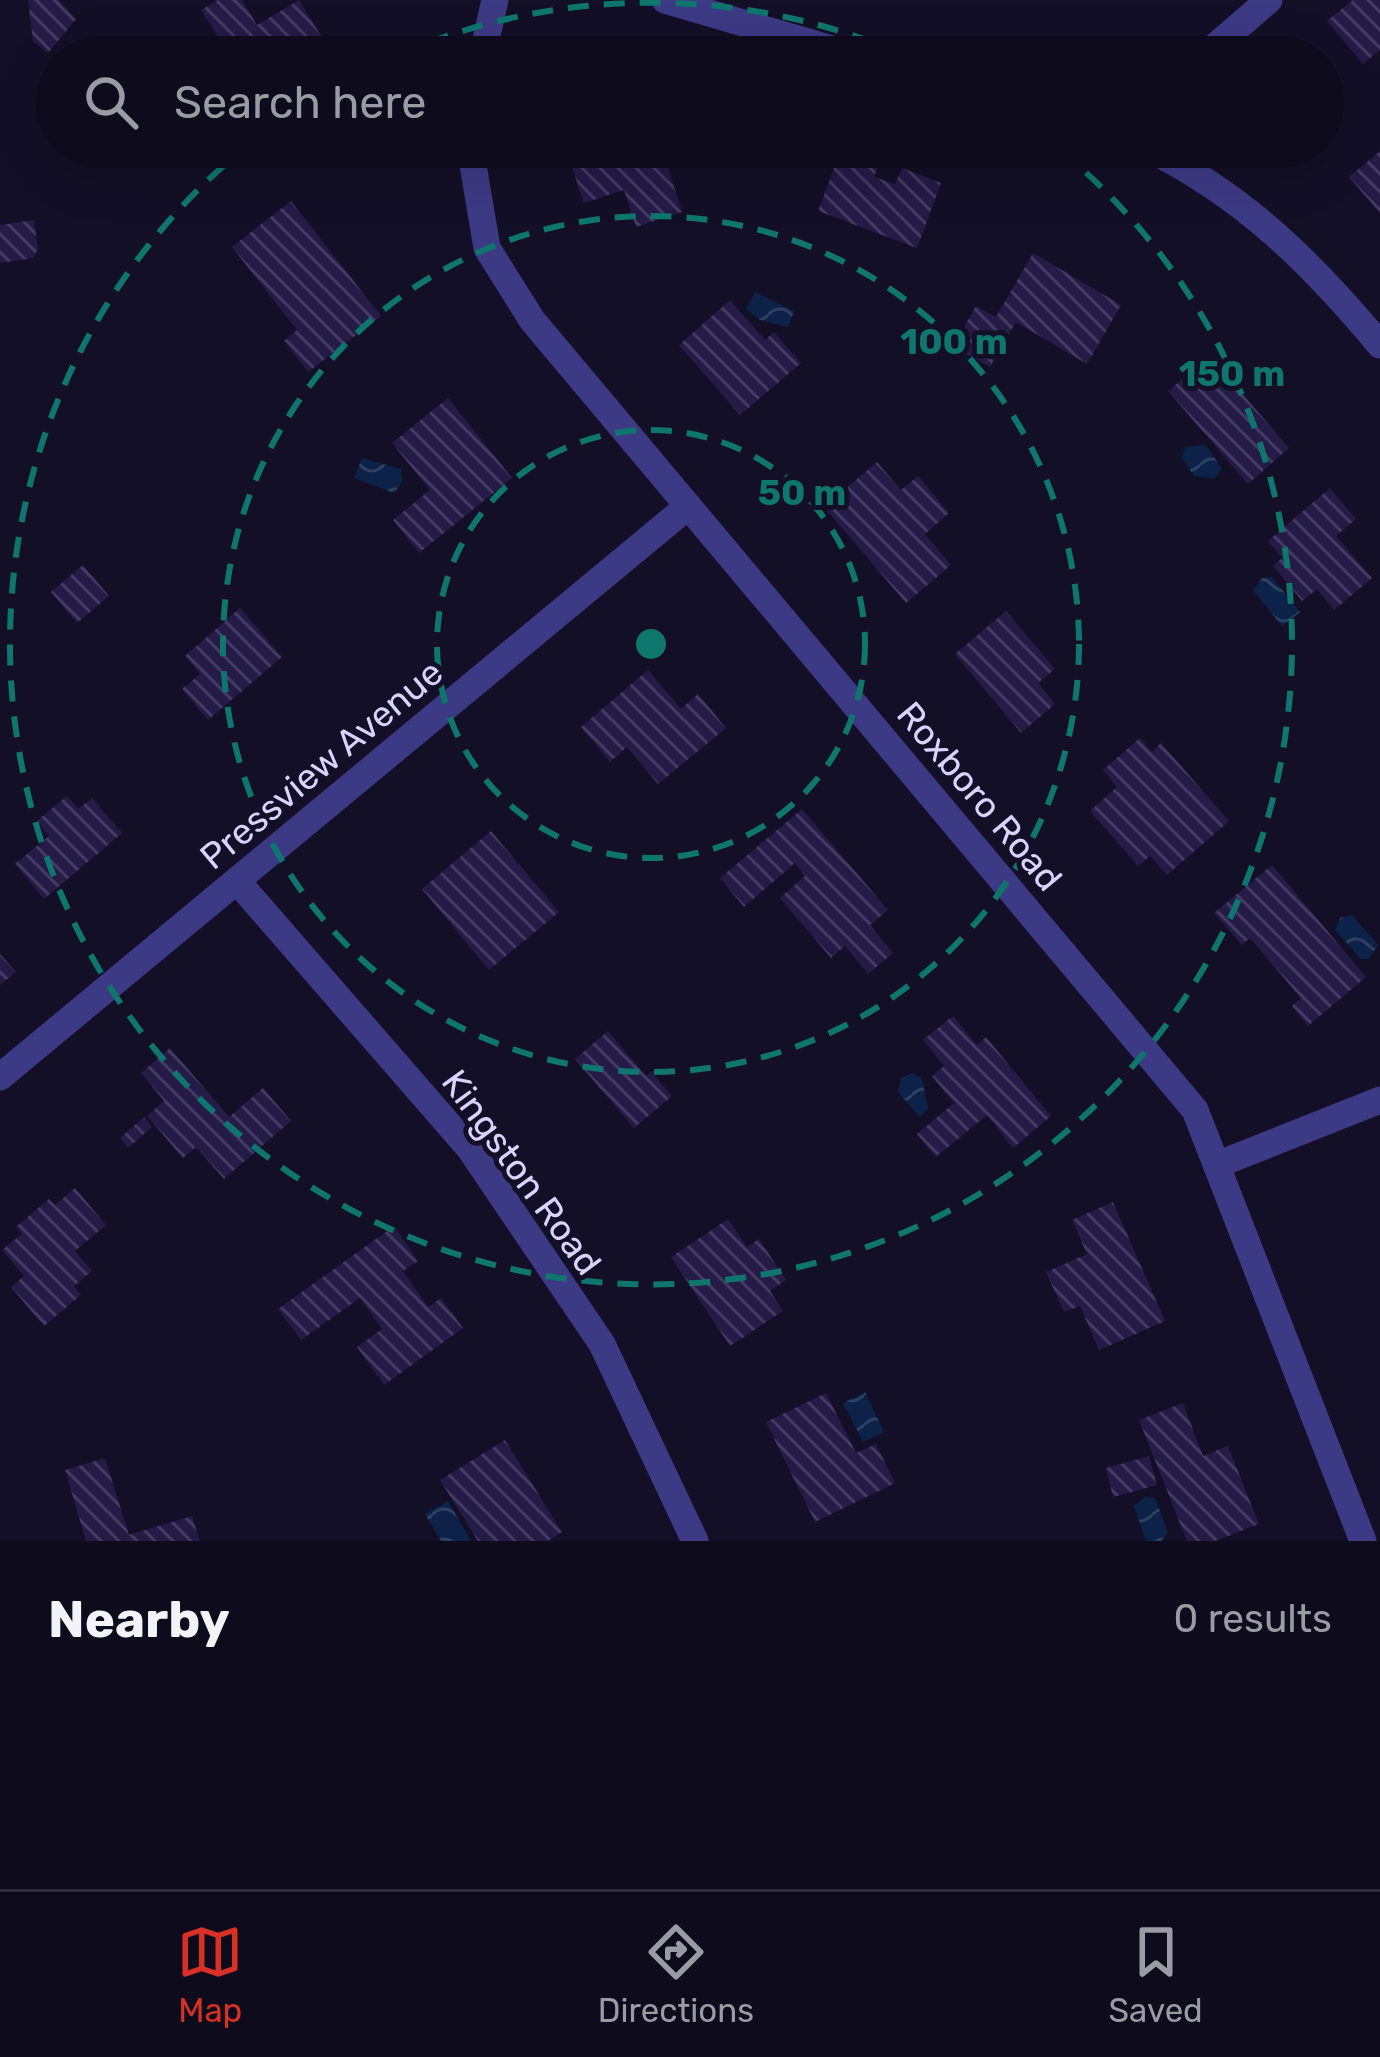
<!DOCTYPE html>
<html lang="en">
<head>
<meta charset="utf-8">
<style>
	:root { --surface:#0e0b1c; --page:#1c1929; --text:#f1f3f6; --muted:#9b9ba3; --line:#2e2b3b; --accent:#d93025 }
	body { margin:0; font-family:Rubik,sans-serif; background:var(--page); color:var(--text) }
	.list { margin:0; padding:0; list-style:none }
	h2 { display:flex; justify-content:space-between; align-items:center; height:156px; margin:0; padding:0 48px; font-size:51px }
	h2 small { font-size:39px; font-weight:400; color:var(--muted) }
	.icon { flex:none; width:66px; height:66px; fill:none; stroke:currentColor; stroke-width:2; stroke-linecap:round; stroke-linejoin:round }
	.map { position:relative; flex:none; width:1380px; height:1541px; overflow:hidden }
	.search { position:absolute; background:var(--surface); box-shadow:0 12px 48px #0002; left:36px; right:36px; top:36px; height:132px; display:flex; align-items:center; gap:30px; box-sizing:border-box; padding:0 42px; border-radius:66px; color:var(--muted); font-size:45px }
	.sheet { height:348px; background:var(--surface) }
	nav { display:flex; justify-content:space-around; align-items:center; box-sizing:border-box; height:168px; border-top:3px solid var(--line); background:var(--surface); font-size:33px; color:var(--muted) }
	nav a { display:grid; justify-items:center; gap:6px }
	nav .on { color:var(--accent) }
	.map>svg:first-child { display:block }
	.water { fill:url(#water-waves) }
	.building { fill:url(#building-back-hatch) }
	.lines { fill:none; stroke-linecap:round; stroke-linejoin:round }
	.street { stroke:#3d3a85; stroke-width:27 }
	.ring { fill:none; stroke:#0f766e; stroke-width:6; stroke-dasharray:21 15 }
	.labels { text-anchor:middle; stroke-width:10; stroke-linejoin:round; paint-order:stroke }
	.street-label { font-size:36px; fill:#d9d4ff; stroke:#130f26 }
	.centre { fill:#0f766e; stroke:#130f26; stroke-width:6 }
	.ring-label { font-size:36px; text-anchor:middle; font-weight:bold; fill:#0f766e; stroke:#130f26; stroke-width:10; stroke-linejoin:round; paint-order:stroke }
</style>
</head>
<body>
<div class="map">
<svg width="1380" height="1541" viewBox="0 0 1380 1541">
	<defs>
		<pattern id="water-waves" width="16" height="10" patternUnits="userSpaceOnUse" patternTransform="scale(3)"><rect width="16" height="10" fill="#0c2248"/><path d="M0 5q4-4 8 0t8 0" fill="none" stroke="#2f4163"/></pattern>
		<pattern id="building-back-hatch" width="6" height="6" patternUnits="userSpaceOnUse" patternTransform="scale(3)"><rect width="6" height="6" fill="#241b47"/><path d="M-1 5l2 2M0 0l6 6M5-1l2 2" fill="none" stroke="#433b63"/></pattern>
	</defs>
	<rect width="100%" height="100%" fill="#130f26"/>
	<g class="water">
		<path d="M755 292 794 311 788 327 760 320 746 309Z"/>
		<path d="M1206 445 1222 469 1214 479 1194 476 1182 458 1185 447Z"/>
		<path d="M362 458 401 469 402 482 394 493 354 478Z"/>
		<path d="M1272 577 1300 612 1282 626 1253 590 1262 578Z"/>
		<path d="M1352 915 1378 945 1369 959H1361L1335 930 1340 918Z"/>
		<path d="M912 1073 922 1079 928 1108 920 1117 898 1092 901 1078Z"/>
		<path d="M865 1392 884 1432 863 1442 843 1403Z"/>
		<path d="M1145 1497 1155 1498 1168 1533 1161 1541H1146L1134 1506Z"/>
		<path d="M448 1501 471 1541H441L425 1514Z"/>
	</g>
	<g class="building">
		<path d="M28 0H59L76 19 48 53 33 41Z"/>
		<path d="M218 0H242L257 25 299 0 334 57H231L201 10Z"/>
		<path d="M1353 0H1380V50L1363 64 1327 21Z"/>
		<path d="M565 147H692L694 152 666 161 682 212 636 227 624 190 584 203Z"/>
		<path d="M842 147 882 155 874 177 895 184 902 168 941 183 917 248 818 211Z"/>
		<path d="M1380 151V213L1349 177Z"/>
		<path d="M291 201 381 316 308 372 284 341 297 330 232 247Z"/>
		<path d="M34 220 38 249 33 258 0 263V225Z"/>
		<path d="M1033 253 1121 305 1087 364 1016 322 990 367 953 346 976 306 996 317Z"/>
		<path d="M730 300 765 340 774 332 801 363 740 415 679 345Z"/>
		<path d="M1210 356 1289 448 1248 484 1168 391Z"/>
		<path d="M448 398 512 478 419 553 393 520 430 490 392 443Z"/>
		<path d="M877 462 901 490 918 476 949 513 925 534 951 565 906 603 824 507Z"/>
		<path d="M1330 488 1356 519 1336 536 1372 578 1334 610 1317 589 1302 601 1273 566 1282 558 1268 541Z"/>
		<path d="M83 565 109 596 77 623 51 592Z"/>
		<path d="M240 608 282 657 208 720 182 689 200 674 185 656Z"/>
		<path d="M1006 611 1055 669 1038 683 1055 704 1021 733 955 654Z"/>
		<path d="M648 670 681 709 698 694 726 728 658 784 627 747 610 762 581 727Z"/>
		<path d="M1140 738 1152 752 1161 743 1229 821 1167 875 1150 856 1138 866 1090 811 1117 787 1103 770Z"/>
		<path d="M67 796 78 809 92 798 122 833 44 899 15 864 49 836 37 821Z"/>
		<path d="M802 809 888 910 870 925 893 953 868 974 845 946 831 958 780 898 805 876 795 863 744 907 720 878Z"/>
		<path d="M491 831 559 912 489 970 422 889Z"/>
		<path d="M1272 865 1366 977 1308 1026 1292 1006 1301 998 1250 938 1242 945 1214 913Z"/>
		<path d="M0 954 16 972 0 985Z"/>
		<path d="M953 1016 977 1045 986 1037 1051 1116 1013 1148 987 1115 936 1157 917 1134 954 1103 932 1076 944 1066 923 1040Z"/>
		<path d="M608 1031 646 1076 651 1071 672 1096 634 1128 575 1059Z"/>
		<path d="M170 1048 229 1117 263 1088 291 1121 224 1179 196 1147 183 1158 147 1116 164 1101 141 1073Z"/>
		<path d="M144 1117 152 1127 128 1148 120 1138Z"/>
		<path d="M75 1188 106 1225 75 1251 92 1271 74 1286 81 1295 44 1326 11 1287 24 1276 2 1250 22 1234 16 1227 49 1199 55 1205Z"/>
		<path d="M1113 1202 1165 1321 1099 1350 1080 1306 1064 1312 1046 1272 1087 1254 1072 1220Z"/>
		<path d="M728 1219 747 1247 759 1239 786 1280 770 1291 783 1311 730 1346 671 1257Z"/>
		<path d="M394 1226 418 1261 403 1271 428 1307 441 1298 463 1328 384 1385 357 1347 382 1329 360 1298 301 1340 278 1309Z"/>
		<path d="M826 1393 856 1453 876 1444 895 1483 815 1522 766 1422Z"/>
		<path d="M1183 1403 1203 1456 1228 1446 1259 1524 1215 1541H1187L1139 1420Z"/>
		<path d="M505 1440 562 1532 548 1541H478L440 1480Z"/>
		<path d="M1149 1456 1157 1485 1113 1497 1106 1468Z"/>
		<path d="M105 1458 129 1535 192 1516 200 1541H86L65 1470Z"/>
	</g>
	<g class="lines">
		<g class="street">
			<path d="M665 0 859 57"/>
			<path d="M482 57 495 0"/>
			<path d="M1203 57 1269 0"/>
			<path d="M470 147 487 248 532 320 1195 1110 1363 1541"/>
			<path d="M1145 147C1242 194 1311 262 1380 345"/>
			<path d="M237 881 470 1149 602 1344 695 1541"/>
			<path d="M0 1077 687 507"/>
			<path d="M1219 1164 1380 1100"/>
		</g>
	</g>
	<g class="ring">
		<circle cx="651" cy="644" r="214"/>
		<circle cx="651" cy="644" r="428"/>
		<path d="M395 56A641 641 0 0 1 907 56M1059 149A641 641 0 1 1 243 149"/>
	</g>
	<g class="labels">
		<g class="street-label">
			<text transform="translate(321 764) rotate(-40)" y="13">Pressview Avenue</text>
			<text transform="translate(980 796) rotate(50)" y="13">Roxboro Road</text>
			<text transform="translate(522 1172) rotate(54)" y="13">Kingston Road</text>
		</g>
	</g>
	<circle cx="651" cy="644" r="18" class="centre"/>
	<g class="ring-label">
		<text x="954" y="354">100 m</text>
		<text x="1232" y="386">150 m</text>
		<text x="802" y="505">50 m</text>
	</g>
</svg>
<div class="search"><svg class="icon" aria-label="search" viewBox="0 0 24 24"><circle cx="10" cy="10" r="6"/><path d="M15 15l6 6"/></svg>Search here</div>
</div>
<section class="sheet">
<h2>Nearby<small>0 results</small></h2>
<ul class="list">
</ul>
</section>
<nav>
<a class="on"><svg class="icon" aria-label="map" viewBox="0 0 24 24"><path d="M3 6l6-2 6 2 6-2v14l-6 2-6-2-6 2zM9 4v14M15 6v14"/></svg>Map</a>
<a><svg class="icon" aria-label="directions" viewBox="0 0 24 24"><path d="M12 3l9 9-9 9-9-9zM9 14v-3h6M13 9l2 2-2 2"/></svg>Directions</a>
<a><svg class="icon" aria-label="saved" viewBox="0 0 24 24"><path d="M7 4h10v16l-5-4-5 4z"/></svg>Saved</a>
</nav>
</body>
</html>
